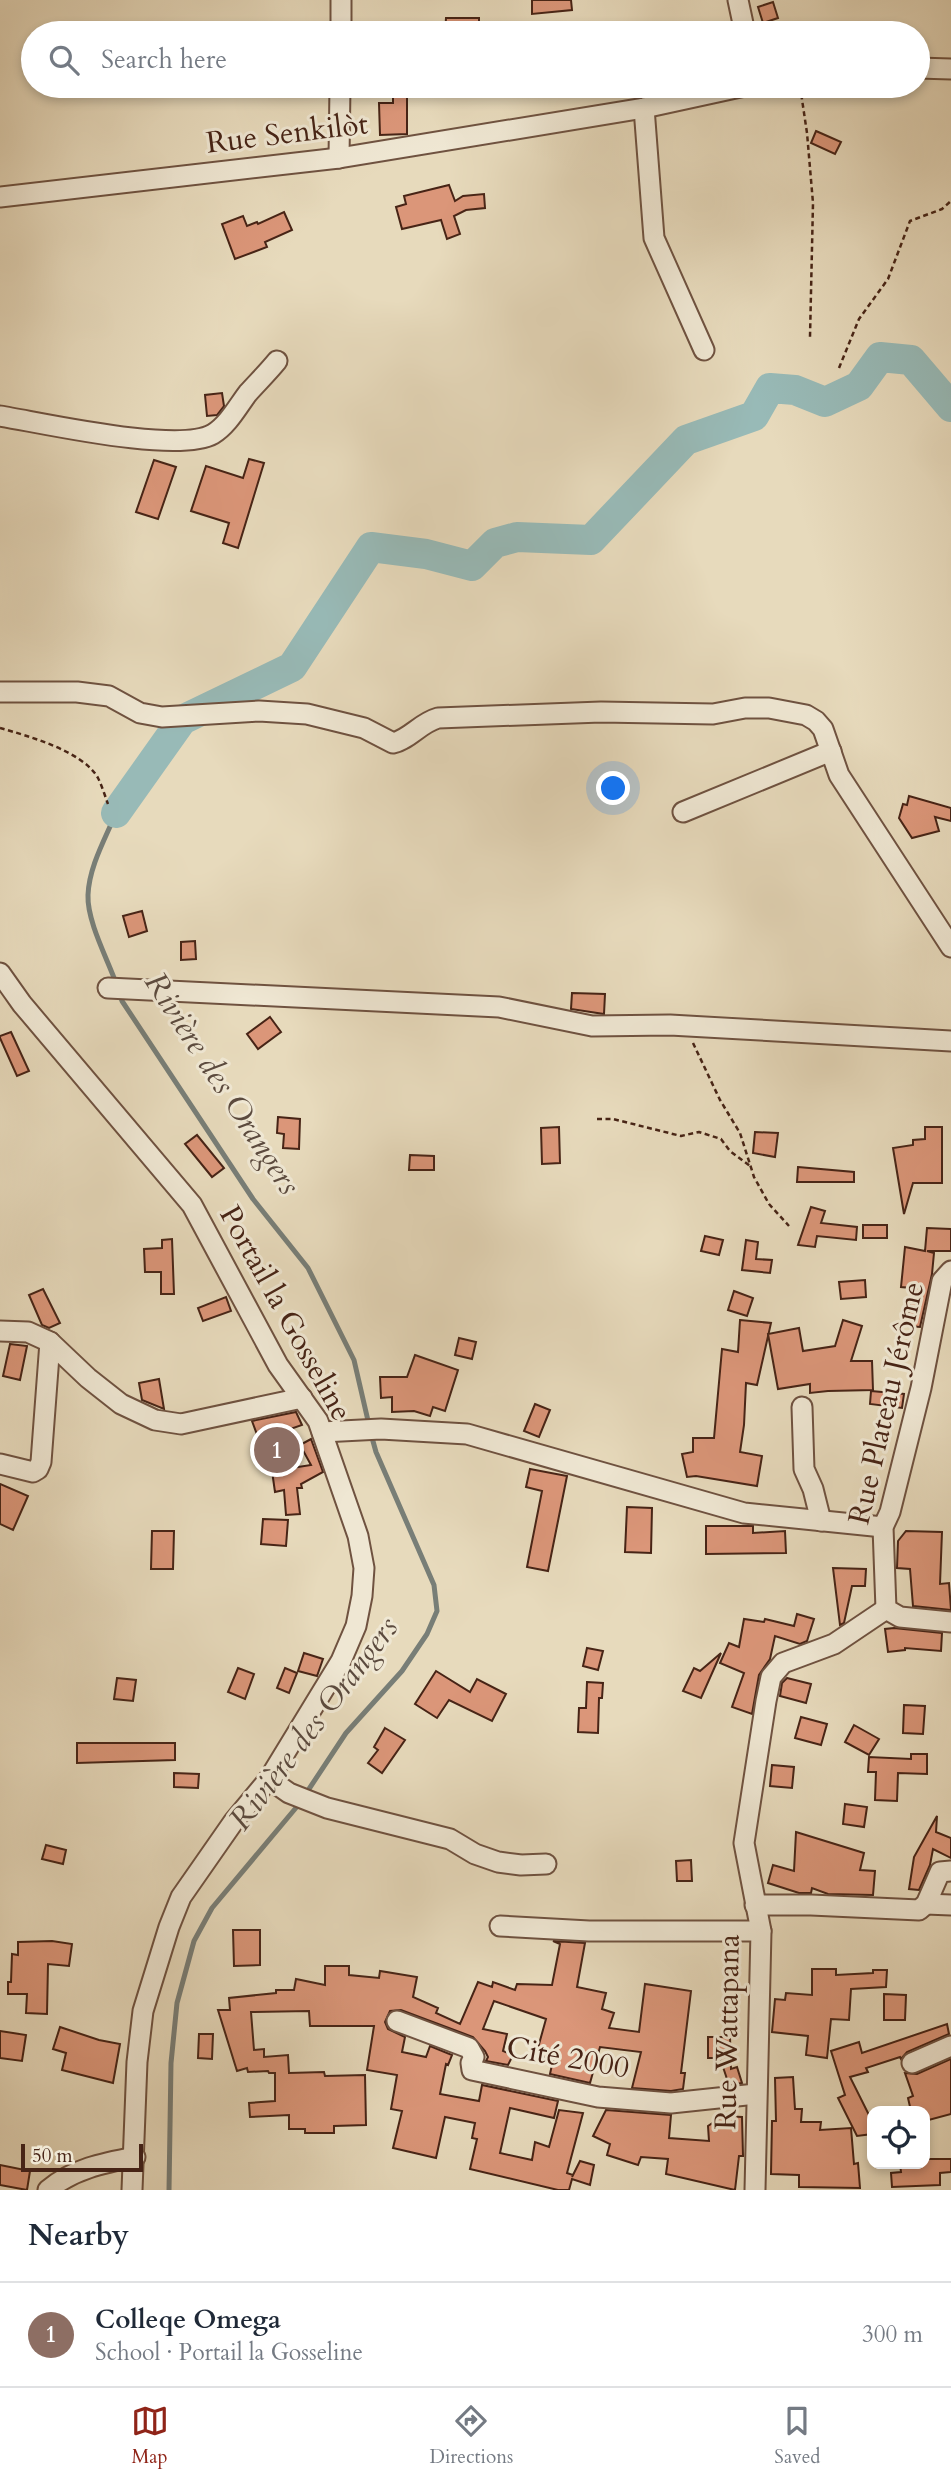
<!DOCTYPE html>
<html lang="en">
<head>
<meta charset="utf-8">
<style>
	:root { --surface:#fff; --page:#f2f2f3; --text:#1f2937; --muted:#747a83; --line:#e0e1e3; --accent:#8f2418 }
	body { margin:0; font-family:Cardo,serif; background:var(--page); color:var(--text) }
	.controls { position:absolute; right:21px; bottom:21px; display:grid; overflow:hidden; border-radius:14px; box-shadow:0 4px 10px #0003 }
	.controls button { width:63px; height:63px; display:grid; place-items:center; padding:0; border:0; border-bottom:2px solid var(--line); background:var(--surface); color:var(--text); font:35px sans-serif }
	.scale { position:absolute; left:21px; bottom:18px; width:122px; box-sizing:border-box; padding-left:7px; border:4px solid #472416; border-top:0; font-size:19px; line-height:24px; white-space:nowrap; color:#472416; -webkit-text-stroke:5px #efe7d3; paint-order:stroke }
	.you { position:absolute; left:614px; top:789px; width:24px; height:24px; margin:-18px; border:5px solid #fff; border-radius:50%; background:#1a73e8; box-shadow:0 0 0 10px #1a73e833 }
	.badge { display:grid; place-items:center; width:46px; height:46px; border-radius:50%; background:var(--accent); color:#fff; font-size:23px; font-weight:700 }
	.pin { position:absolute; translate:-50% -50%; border:4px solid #fff; box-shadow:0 2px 7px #0006 }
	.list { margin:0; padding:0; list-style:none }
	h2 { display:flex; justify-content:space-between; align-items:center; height:91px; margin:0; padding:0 28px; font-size:30px }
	h2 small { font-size:23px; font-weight:400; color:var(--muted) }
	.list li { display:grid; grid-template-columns:46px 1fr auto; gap:21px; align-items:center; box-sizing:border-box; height:105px; padding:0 28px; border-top:2px solid var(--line) }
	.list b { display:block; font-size:26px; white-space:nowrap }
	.list p { margin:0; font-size:23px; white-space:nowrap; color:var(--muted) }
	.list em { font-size:23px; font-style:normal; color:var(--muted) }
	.icon { flex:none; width:38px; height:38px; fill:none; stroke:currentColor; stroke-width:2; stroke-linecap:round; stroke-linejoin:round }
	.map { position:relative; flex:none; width:951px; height:2190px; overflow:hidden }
	.search { position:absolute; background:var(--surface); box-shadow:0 4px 10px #0003; left:21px; right:21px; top:21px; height:77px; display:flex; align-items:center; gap:18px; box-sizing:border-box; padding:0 24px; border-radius:38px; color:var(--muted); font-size:26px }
	.sheet { height:196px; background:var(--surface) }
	nav { display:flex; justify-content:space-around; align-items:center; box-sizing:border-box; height:98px; border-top:2px solid var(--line); background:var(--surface); font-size:19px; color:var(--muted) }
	nav a { display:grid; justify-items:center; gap:4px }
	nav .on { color:var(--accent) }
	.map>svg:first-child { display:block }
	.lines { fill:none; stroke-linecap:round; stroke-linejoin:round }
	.stream { stroke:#787e77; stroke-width:5 }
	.river { stroke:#98bab7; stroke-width:30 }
	.building { fill:#db9679; stroke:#472416; stroke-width:2 }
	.minor-casing { stroke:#6f5240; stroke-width:23 }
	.path { stroke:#472416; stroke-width:2.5; stroke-dasharray:5 3.5; stroke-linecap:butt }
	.minor { stroke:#efe7d3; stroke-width:19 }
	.labels { text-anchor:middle; stroke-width:6; stroke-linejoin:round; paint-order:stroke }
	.street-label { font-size:30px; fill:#472416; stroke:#efe7d3 }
	.water-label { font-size:32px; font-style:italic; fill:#5b4a3e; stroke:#efe7d3 }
</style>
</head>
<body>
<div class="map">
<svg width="951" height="2190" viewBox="0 0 951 2190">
	<rect width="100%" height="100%" fill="#e7dabc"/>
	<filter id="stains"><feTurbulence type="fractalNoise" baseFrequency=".00286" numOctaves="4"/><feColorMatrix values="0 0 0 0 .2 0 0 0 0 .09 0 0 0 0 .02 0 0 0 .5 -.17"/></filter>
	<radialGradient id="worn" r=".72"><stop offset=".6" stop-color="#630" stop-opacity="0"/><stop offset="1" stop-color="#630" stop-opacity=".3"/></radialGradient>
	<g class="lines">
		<g class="stream">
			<path d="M116 983C107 958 87 921 88 895 89 867 105 839 116 813"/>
			<path d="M119 992 122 1001 253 1199 308 1268 354 1360 369 1425"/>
			<path d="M305 1795 346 1733 402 1671 427 1634 437 1611 434 1585 376 1452 371 1434"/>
			<path d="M169 2190 171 2063 177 2003 194 1941 212 1908 300 1803"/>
		</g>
		<path class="river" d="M116 813 182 720 292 667 371 547 426 554 472 566 495 543 517 537 591 540 686 440 754 416 770 388 795 390 825 402 859 386 880 357 911 360 951 407"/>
	</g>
	<g class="building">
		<path d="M532 0H571L572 10 532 14Z"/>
		<path d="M773 2 778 18 763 23 758 7Z"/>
		<path d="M446 18H479V33H445Z"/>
		<path d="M393 95 407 96V134L380 135 379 103H393Z"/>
		<path d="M816 131 841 142 835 154 811 143Z"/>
		<path d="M449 185 455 201 463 196 484 194 485 208 466 210 454 216 460 234 447 239 441 220 402 229 396 207 406 204 404 196Z"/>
		<path d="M284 212 292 230 265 242 267 247 235 259 222 224 243 216 247 226 257 222 258 224Z"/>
		<path d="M222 393 224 406 217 415 207 416 205 395Z"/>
		<path d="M249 459 264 463 238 548 223 543 229 523 191 511 206 466 243 478Z"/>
		<path d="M154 460 176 467 158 519 136 512Z"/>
		<path d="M909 796 951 808V821L935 817 939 831 912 838 899 818 903 804 907 805Z"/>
		<path d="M142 911 147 931 129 937 123 916Z"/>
		<path d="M195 941 196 959 181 960V942Z"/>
		<path d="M572 993 605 994 604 1014 571 1009Z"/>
		<path d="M270 1017 281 1032 258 1049 247 1034Z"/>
		<path d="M11 1032 29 1071 17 1076 0 1038V1036Z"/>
		<path d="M278 1117 300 1119 299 1149 283 1148 284 1134 277 1133Z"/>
		<path d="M559 1127 560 1163 542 1164 541 1128Z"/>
		<path d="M925 1127H942V1183H913L904 1214 893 1148 913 1145V1140L925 1139Z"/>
		<path d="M755 1132 778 1133 775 1157 753 1153Z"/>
		<path d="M197 1135 224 1168 212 1177 185 1144Z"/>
		<path d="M410 1155 434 1156V1170H409Z"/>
		<path d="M798 1167 854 1172V1182H797Z"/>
		<path d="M811 1207 825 1211 821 1223 857 1227 856 1240 817 1236 815 1247 798 1245Z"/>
		<rect x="863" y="1225" width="24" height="13"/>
		<path d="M927 1228 951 1229V1251H927L934 1253 932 1274 920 1327 908 1326 911 1288 901 1287 905 1247 925 1251Z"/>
		<path d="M705 1236 723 1240 719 1255 701 1251Z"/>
		<path d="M172 1239 174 1294H161V1272H145L144 1249 162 1248V1240Z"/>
		<path d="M746 1240 758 1242 756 1259 772 1260 770 1273 742 1270Z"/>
		<path d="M865 1280 866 1297 841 1299 839 1282Z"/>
		<path d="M43 1289 60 1323 49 1328 42 1325 29 1295Z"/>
		<path d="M734 1291 753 1298 747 1316 728 1310Z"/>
		<path d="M226 1297 231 1311 203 1321 198 1308Z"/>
		<path d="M740 1320 771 1323 757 1385 746 1383 744 1425 740 1452 762 1456 757 1486 696 1476 687 1477 682 1454 693 1452V1438H714L722 1349 738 1352Z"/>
		<path d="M843 1320 862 1326 851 1361H872L873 1390 828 1391 810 1393V1384L778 1389 768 1334 799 1328 803 1351 835 1346Z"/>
		<path d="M459 1338 476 1342 472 1359 455 1355Z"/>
		<path d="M10 1344 27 1346 20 1380 3 1376Z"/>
		<path d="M415 1355 458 1370 445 1411 433 1407 430 1416 414 1411 392 1412V1397L381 1398 380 1377H407Z"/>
		<path d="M159 1379 164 1409 142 1400 139 1383Z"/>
		<path d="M871 1391 904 1394 902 1408 870 1404Z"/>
		<path d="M535 1404 550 1410 539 1437 524 1431Z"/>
		<path d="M296 1412 302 1425 259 1440 252 1421Z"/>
		<path d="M311 1439 323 1472 301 1484 302 1488H297L300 1514 286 1515 284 1490 275 1492 272 1471 311 1465 300 1445Z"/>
		<path d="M530 1469 567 1476 548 1571 527 1567 542 1491 526 1487Z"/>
		<path d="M0 1484 28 1496 13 1530 0 1524Z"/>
		<path d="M627 1507 652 1508 651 1553 625 1552Z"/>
		<path d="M263 1519 288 1520 286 1546 261 1544Z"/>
		<path d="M706 1526H753V1533L785 1531 786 1553 706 1554Z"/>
		<path d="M152 1531H174L173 1569H151Z"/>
		<path d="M906 1531 942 1532 940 1584 949 1583 951 1610 913 1606 910 1569 897 1568 898 1541Z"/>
		<path d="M833 1568 866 1569 865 1586H852L844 1623 840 1625Z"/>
		<path d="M797 1614 814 1619 807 1641 800 1644 775 1636 770 1659 759 1675 752 1714 732 1707 744 1673 720 1663 729 1643 739 1647 744 1619 764 1622 765 1619 794 1626Z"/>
		<path d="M894 1628 942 1633 941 1651 905 1648V1650L888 1652 885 1629Z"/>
		<path d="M587 1648 603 1651 598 1670 583 1666Z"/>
		<path d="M304 1653 323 1659 317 1676 298 1671Z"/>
		<path d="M721 1653 701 1698 683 1691 694 1668 700 1671Z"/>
		<path d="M238 1668 254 1674 245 1699 228 1692Z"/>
		<path d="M285 1668 297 1673 289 1693 277 1688Z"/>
		<path d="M436 1671 470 1692 477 1679 506 1694 492 1721 449 1700 437 1718 415 1704Z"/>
		<path d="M117 1678 136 1680 133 1701 114 1699Z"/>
		<path d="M787 1678 811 1684 806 1703 780 1696 782 1683Z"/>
		<path d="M587 1682 603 1683 602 1698H599L598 1733 578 1732 579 1708H586Z"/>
		<path d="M904 1705 925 1706 923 1734 903 1733Z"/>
		<path d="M801 1717 827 1724 821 1745 795 1738Z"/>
		<path d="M854 1725 879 1739 869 1755 845 1742Z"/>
		<path d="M385 1728 405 1740 382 1773 368 1763 378 1750 374 1747Z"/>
		<path d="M77 1743H175V1760L77 1763Z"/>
		<path d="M911 1754H927V1774L898 1773 897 1801 875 1800 876 1772H868L869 1757 911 1759Z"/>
		<path d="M772 1765 794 1767 792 1788 770 1786Z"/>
		<path d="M174 1773 199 1774 198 1788 174 1787Z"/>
		<path d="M845 1804 867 1807 864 1827 843 1824Z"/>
		<path d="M937 1816 936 1832 951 1838V1858L933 1849 930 1865 919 1890 909 1889 914 1857Z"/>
		<path d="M796 1832 864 1853 860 1870 875 1871 873 1895 828 1894 812 1888 811 1893H799L768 1883 773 1865 794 1871Z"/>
		<path d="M46 1845 66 1850 63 1864 42 1859Z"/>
		<path d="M691 1860 692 1881H677L676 1861Z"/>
		<path d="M233 1930H260V1965L234 1966Z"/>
		<path d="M52 1941 72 1944 69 1966 48 1964 47 2014 26 2013 27 1994H8V1982H11L12 1954 18 1955V1942Z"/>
		<path d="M553 1941 585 1943 577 1987 606 1993 602 2009 614 2013 609 2028 639 2032 645 1984 691 1991 681 2073H685L683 2089 671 2091 632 2088 641 2052 600 2047 590 2083 550 2074 553 2060 536 2055 546 2019 494 2001 483 2029 507 2034 503 2051 513 2055 508 2065 486 2061 488 2057 485 2051 473 2037 401 2010 390 2011 385 2022 388 2029 405 2037 402 2052 426 2057 430 2046 452 2055 448 2065 446 2064 440 2094 479 2101 482 2085 558 2101 554 2118 510 2108 500 2153 532 2160 535 2142 549 2147 559 2110 583 2113 567 2173 573 2175 572 2177 580 2161 594 2165 590 2185 572 2179 569 2190H558L470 2169 477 2139 472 2138 475 2123 445 2117 436 2158 393 2148 402 2111 391 2109 397 2075 367 2070 374 2026H310L309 2011 251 2012 254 2050 264 2049V2057L288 2055 289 2073 324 2072 325 2076 365 2075 366 2125 334 2126V2133H305V2129H289V2115L250 2117 249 2103 275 2101V2073H269L268 2071 248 2072 247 2068 237 2071 218 2010H230L229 1998 276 1993V1990H294L296 1979 325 1985V1966H349V1975L379 1978 380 1971 417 1977 413 1997 438 2008 436 2013 460 2024 478 1982 492 1987 493 1982 515 1990 517 1984 552 1985 560 1944Z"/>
		<path d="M812 1969H836V1975L873 1973V1970H887L886 1987 851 1989 849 2020 831 2019 827 2058 806 2055 808 2036 772 2032 775 1999 785 2000 786 1993 812 1995Z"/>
		<path d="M884 1994 906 1995 905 2020H884Z"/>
		<path d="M947 2024 949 2034 907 2052 901 2059 900 2057 866 2068 868 2072 850 2077 872 2121V2134L857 2136 838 2098 845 2095 831 2051 859 2042 862 2053Z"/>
		<path d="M60 2027 99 2040 120 2044 113 2083 62 2070 66 2053 53 2049Z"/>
		<path d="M0 2031 26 2035 22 2061 0 2058Z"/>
		<path d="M199 2034H213L212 2059 198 2058Z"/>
		<path d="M708 2037H730L731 2069 737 2067 742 2083 729 2085 720 2058H708Z"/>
		<path d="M951 2059V2114L925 2121V2111H911L908 2098 913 2096 905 2073 917 2074Z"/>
		<path d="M793 2077 795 2109H802L801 2122H821L820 2130 851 2128 854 2164 858 2163 860 2188 799 2187V2175L771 2174 772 2121H776L775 2078Z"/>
		<path d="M606 2110 671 2115 669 2138 709 2141 708 2126 723 2116 742 2117 743 2156H739L735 2190 666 2174 668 2159 641 2157 638 2165 607 2155 610 2144 593 2136Z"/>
		<path d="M925 2159H951V2172L940 2173V2185L892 2187 891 2173 901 2172 900 2164H925Z"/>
		<path d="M0 2165 30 2171 27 2190 0 2185Z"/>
	</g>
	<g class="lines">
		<defs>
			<g id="minor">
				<path d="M738 0 745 33"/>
				<path d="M341 33V0"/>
				<path d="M918 68 951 69"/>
				<path d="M644 108 654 238 704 350"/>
				<path d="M339 158 340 86"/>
				<path d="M0 197 339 158 644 108 745 86"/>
				<path d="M0 416C43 423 178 454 213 434 228 425 238 406 248 393 258 382 268 372 277 361"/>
				<path d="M0 692H77L109 696 140 713 162 717 259 711 307 714 364 728 393 743C410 739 420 723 438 718L601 712 713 714 745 708H769L806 715 816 721 823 729 839 775 951 947"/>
				<path d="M683 812 831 751"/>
				<path d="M0 973 22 1004 192 1205 278 1365 318 1421 358 1536 364 1568 362 1596 356 1626 341 1661 269 1779 234 1821 181 1897 169 1927 143 2011 137 2062 132 2190"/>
				<path d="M108 988 499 1007 592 1026 670 1025 951 1041"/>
				<path d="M951 1271 942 1281 921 1388 890 1512 883 1527 886 1609 900 1617 951 1622"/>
				<path d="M0 1331 28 1332 50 1342 88 1378 121 1404 155 1420 181 1424 302 1398"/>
				<path d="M802 1407 804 1469 813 1489 821 1521"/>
				<path d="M322 1432 381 1429 467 1434 744 1513 883 1527"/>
				<path d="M0 1464 33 1472 38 1469 41 1462 50 1342"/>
				<path d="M269 1779 289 1793 327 1808 450 1839 475 1854 498 1862 521 1865 546 1864"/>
				<path d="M926 1904 951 1905"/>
				<path d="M755 1905H811L919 1910 926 1904 940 1872 951 1871"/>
				<path d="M500 1926 589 1931H761"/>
				<path d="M397 2021 469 2048 474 2057 471 2063 472 2070 598 2097 671 2103 756 2094"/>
				<path d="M912 2063 951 2046"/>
				<path d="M48 2190C73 2169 103 2163 135 2157"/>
				<path d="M755 2190 761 1931 744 1843 766 1701 771 1677 783 1663 834 1644 886 1609"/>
			</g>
		</defs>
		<use href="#minor" class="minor-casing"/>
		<g class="path">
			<path d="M800 86 807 133 813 203 810 337"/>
			<path d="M839 368 859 319 888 279 910 221 942 209 951 201"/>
			<path d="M0 728C28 736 83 751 98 778 102 786 105 796 108 804"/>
			<path d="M693 1043 720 1100 740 1133 754 1177 769 1204 789 1226"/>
			<path d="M597 1119H613L681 1136 699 1132 721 1139 730 1151 750 1166"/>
		</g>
		<use href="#minor" class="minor"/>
	</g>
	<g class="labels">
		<g class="street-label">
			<text transform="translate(287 133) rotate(-7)" y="10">Rue Senkilòt</text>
			<text transform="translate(286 1313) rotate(61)" y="10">Portail la Gosseline</text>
			<text transform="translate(886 1403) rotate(-77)" y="10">Rue Plateau Jérôme</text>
			<text transform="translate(727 2032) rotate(-89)" y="10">Rue Wattapana</text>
			<text transform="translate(568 2057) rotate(10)" y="10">Cité 2000</text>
		</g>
		<g class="water-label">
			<text transform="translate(223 1083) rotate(57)" y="11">Rivière des Orangers</text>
			<text transform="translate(313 1723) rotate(-53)" y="11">Rivière des Orangers</text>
		</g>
	</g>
	<rect width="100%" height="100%" filter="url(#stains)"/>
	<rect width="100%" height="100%" fill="url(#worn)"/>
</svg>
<div class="controls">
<button><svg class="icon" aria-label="locate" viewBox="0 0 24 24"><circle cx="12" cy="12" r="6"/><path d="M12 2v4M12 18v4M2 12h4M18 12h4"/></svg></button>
</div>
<div class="scale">50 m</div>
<div class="you"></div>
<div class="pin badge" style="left:277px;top:1450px;background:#8d6e63">1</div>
<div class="search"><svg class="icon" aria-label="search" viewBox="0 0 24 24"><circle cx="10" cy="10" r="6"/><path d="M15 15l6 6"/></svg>Search here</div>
</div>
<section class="sheet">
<h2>Nearby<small></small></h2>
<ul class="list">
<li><span class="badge" style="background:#8d6e63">1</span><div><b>Colleqe Omega</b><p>School · Portail la Gosseline</p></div><em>300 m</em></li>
</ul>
</section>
<nav>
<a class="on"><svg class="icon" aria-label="map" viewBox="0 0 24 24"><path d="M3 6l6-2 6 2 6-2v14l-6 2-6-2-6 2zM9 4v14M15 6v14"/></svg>Map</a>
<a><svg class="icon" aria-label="directions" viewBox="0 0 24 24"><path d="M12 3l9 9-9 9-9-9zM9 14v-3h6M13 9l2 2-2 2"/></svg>Directions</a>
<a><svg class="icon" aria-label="saved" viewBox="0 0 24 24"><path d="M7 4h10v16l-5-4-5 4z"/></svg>Saved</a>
</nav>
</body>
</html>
